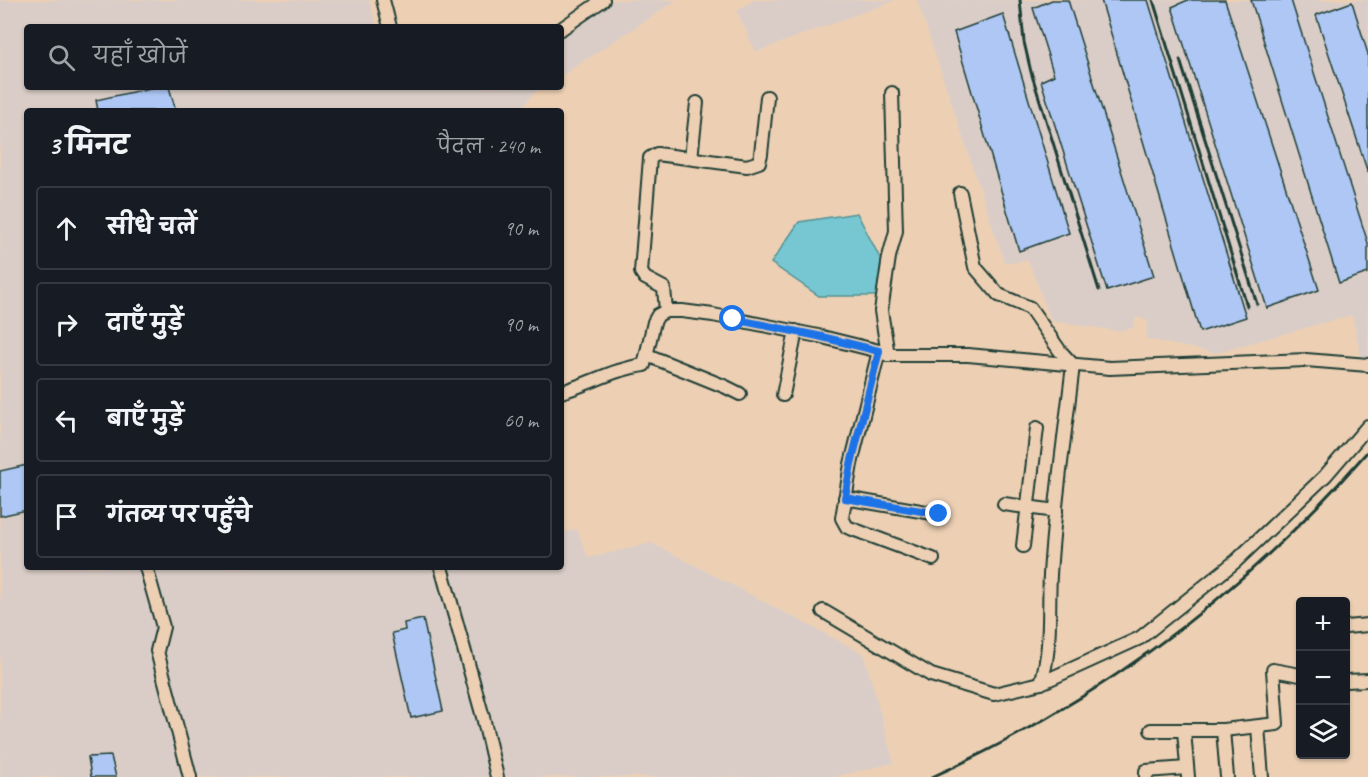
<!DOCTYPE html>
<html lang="hi">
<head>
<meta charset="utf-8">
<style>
	:root { --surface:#171b24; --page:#242831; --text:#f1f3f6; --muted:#9ea1a6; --line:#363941 }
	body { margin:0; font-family:Caveat,"Playpen Sans Deva",sans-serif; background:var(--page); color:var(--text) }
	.controls { position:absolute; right:18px; bottom:18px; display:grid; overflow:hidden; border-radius:6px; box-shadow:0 2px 4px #0004 }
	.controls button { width:54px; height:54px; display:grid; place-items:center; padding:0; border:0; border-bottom:2px solid var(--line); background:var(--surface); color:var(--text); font:30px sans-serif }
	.stop { position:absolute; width:18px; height:18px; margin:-14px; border:4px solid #1a73e8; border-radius:50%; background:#fff }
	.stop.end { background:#1a73e8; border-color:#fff; box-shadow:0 2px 6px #0008 }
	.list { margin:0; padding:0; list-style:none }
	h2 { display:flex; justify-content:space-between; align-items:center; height:78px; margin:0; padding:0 24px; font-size:26px }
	h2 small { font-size:20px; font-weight:400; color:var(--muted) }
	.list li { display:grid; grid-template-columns:39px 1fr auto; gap:18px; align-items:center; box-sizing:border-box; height:84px; margin:0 12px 12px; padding:0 12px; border:2px solid var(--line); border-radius:6px }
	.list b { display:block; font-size:22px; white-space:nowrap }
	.list em { font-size:20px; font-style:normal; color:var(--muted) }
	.icon { flex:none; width:33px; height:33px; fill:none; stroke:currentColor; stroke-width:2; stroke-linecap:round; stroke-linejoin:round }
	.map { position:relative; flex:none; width:1368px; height:777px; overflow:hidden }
	.search { position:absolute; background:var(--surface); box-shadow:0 2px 4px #0004; left:24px; top:24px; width:540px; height:66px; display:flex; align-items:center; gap:15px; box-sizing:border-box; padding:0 21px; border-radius:6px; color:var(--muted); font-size:22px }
	.panel { position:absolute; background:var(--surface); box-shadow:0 2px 4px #0004; left:24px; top:108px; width:540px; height:462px; border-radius:6px }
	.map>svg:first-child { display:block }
	.built { fill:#dacdc7 }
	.water { fill:#77c7d2; stroke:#549093; stroke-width:1.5 }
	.building { fill:#aec7f4; stroke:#1f3d34; stroke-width:1.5 }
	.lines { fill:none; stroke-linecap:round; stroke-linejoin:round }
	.minor-casing { stroke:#1f3d34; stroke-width:16 }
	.minor { stroke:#edd0b4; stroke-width:12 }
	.rail { stroke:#1f3d34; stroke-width:3 }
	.route { stroke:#1a73e8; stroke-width:8 }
</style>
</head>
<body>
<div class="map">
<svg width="1368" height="777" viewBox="0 0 1368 777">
	<rect width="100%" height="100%" fill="#edd0b4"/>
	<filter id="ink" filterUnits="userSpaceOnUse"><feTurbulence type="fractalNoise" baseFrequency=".0167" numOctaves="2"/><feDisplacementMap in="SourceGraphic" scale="12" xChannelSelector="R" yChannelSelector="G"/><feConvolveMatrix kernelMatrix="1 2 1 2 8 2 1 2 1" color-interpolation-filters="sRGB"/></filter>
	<g filter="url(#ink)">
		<g class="built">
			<path d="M0 0H369L377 27H27V87H543L534 93 520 111H27V567H421L422 569 430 567H561V533L577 529 588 558 652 543 864 654 894 763 834 777H0Z"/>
			<path d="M613 0H677L561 76V36Z"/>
			<path d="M754 0H896L756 52 737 11Z"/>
			<path d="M917 0H1368V359L1362 360 1352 315 1215 353 1146 339 1148 321 1136 317 1133 328 1117 331 1051 321 1028 260 1005 264Z"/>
		</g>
		<path class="water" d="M857 213 883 264V296H819L771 263 799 222Z"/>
		<g class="building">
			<path d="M1052 0H1068L1154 276 1107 291 1041 81 1054 75 1033 8Z"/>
			<path d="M1101 0H1148L1246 317 1200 332Z"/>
			<path d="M1188 0H1225L1319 290 1267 308 1172 7Z"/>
			<path d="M1251 0H1291L1368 243V273L1339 283Z"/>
			<path d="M1352 2 1368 54V173L1316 15Z"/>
			<path d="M1003 14 1069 233 1019 251 954 32Z"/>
			<path d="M155 87H169L176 111H98L96 100Z"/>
			<path d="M27 465V510L0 516V471Z"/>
			<path d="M423 619 443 711 411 718 392 633 405 630 404 623Z"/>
			<path d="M111 756 116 777H91L88 757Z"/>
		</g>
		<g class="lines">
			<defs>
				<g id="minor">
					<path d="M383 0 390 27"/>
					<path d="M561 29 603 0"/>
					<path d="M691 158 697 103"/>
					<path d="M960 193 975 267 999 295 1030 308 1060 351 1073 365C1065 435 1054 505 1050 575 1048 612 1052 647 1041 683"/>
					<path d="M666 311 664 288 645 278 641 272 650 158 657 154 747 166 759 162 761 154 767 97"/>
					<path d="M879 351 851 464 842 518 847 527 933 559"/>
					<path d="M647 355 726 387 740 394"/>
					<path d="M888 355 881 311 889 257 896 231 892 93"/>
					<path d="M561 392C590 384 613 369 644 365L654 322 658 315 666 311H682L713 315 818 336 879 351 888 355H968L1110 368 1306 360 1368 365"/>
					<path d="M783 395 796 331"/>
					<path d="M845 498 938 514"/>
					<path d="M1004 504 1056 511"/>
					<path d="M1023 546 1037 428"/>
					<path d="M146 567 163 627 157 651 190 777"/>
					<path d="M441 567 483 717 497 777"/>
					<path d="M823 611 931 675 994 694 1041 683 1140 638 1236 561 1325 476 1368 426"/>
					<path d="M1346 627 1368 625"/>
					<path d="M1346 681 1368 680"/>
					<path d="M1258 727 1262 777"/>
					<path d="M1151 730H1223L1277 724 1273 670 1300 675"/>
					<path d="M1223 730 1227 777"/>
					<path d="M1184 731 1188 777"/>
					<path d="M1146 777V771L1187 768"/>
				</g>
			</defs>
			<use href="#minor" class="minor-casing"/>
			<use href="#minor" class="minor"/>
			<g class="rail">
				<path d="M1020 0 1024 42 1031 72 1099 290"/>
				<path d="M1153 0 1247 306"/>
				<path d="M1180 60 1257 304"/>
				<path d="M932 777C1100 701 1247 591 1368 451"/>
			</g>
		</g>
	</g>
	<g class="lines" filter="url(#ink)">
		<path class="route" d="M733 319 818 336 879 351 851 464 845 498 939 514"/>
	</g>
</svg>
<div class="controls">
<button>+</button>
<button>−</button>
<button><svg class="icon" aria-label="layers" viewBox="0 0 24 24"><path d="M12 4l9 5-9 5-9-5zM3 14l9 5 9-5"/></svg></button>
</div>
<div class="stop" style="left:733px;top:319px"></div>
<div class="stop end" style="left:939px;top:514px"></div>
<div class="search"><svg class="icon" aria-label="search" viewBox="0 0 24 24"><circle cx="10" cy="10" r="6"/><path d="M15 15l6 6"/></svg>यहाँ खोजें</div>
<section class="panel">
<h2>3 मिनट<small>पैदल · 240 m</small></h2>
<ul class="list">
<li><svg class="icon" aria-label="ahead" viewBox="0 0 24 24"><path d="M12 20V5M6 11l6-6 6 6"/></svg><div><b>सीधे चलें</b></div><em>90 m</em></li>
<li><svg class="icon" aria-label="right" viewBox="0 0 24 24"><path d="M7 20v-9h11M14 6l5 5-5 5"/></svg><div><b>दाएँ मुड़ें</b></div><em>90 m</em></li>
<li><svg class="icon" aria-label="left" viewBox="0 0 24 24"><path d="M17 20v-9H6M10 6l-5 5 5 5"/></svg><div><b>बाएँ मुड़ें</b></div><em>60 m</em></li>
<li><svg class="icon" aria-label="arrive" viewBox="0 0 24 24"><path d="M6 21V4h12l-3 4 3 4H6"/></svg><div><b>गंतव्य पर पहुँचे</b></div></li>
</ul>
</section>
</div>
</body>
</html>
